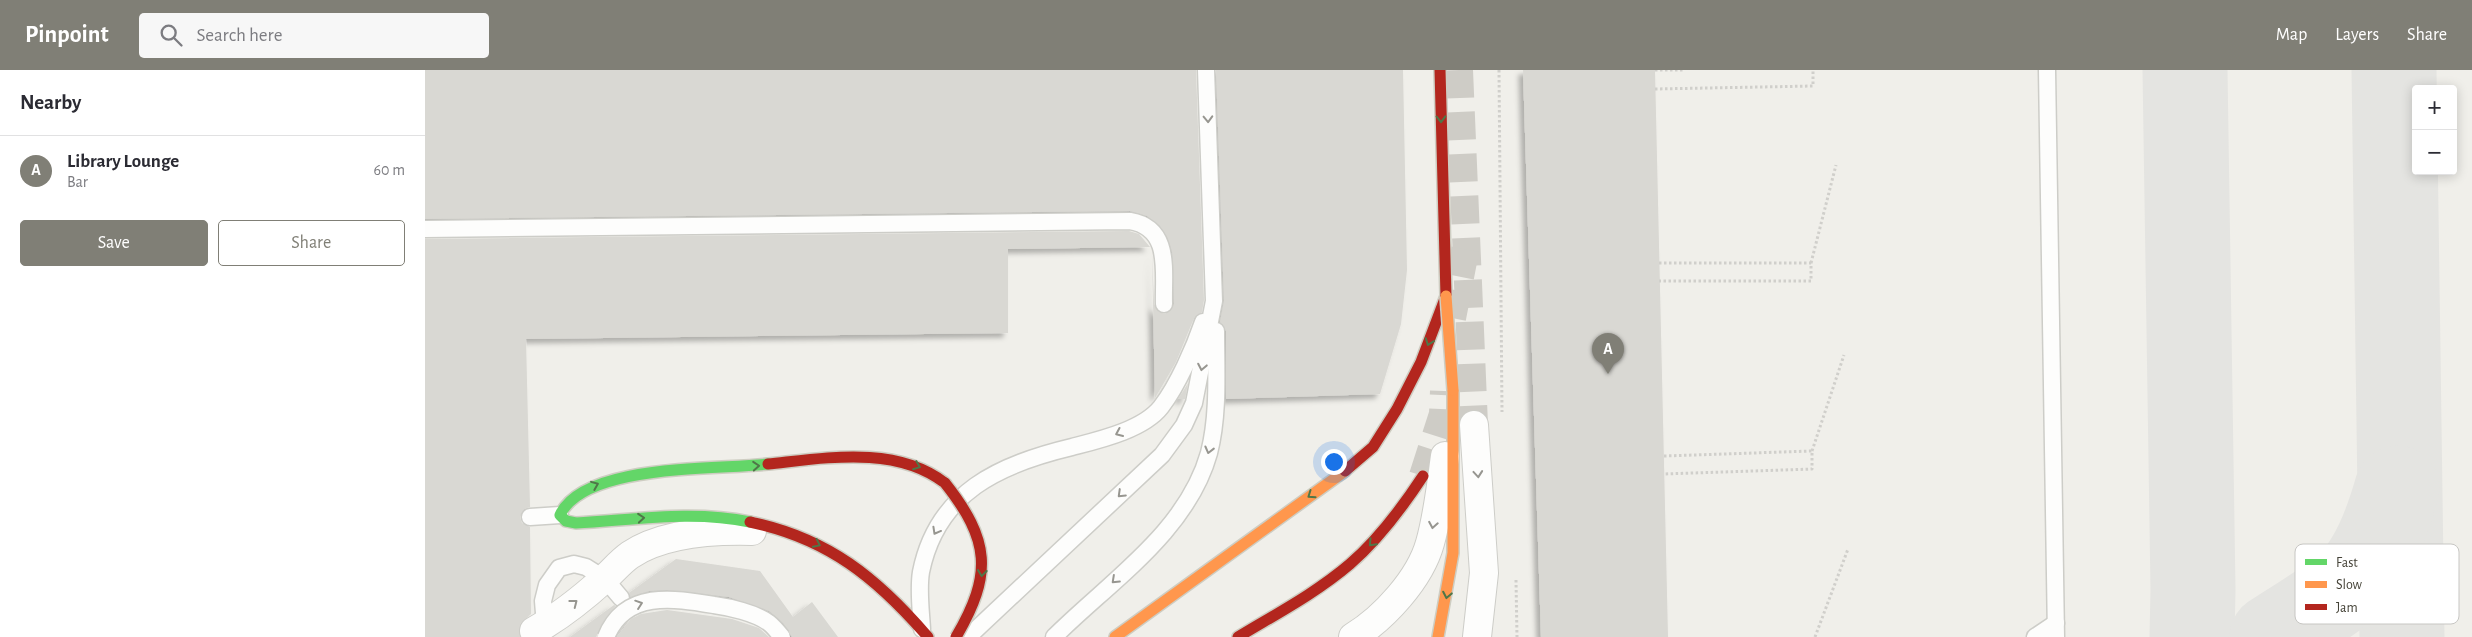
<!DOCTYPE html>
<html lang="en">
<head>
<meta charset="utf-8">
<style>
	:root { --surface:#fff; --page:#f7f7f7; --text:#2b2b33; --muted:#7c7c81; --line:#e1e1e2; --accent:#807f76 }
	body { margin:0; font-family:"Alegreya Sans",sans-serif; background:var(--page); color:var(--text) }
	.controls { position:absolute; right:15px; top:15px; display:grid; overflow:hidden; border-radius:5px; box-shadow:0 2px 12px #0003 }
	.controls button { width:45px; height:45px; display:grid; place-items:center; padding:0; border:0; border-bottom:1px solid var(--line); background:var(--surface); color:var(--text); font:25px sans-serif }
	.you { position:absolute; left:908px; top:391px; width:18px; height:18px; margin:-12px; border:4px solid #fff; border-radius:50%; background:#1a73e8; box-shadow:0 0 0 8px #1a73e833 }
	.badge { display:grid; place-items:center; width:32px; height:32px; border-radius:50%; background:var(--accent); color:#fff; font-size:16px; font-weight:700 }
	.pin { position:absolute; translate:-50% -41px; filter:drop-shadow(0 1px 2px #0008) }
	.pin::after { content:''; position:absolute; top:26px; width:18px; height:15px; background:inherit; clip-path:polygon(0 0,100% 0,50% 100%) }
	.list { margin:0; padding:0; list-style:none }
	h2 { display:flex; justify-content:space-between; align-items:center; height:65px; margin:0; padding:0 20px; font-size:21px }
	h2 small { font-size:16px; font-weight:400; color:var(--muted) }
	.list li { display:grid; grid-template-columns:32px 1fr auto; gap:15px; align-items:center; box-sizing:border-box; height:70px; padding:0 20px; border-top:1px solid var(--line) }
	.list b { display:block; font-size:19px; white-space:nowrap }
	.list p { margin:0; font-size:16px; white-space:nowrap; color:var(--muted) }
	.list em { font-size:16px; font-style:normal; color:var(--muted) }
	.actions { display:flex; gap:10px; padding:15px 20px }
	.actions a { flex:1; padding:11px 0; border:1px solid var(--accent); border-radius:5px; text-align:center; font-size:18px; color:var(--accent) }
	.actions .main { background:var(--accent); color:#fff }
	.icon { flex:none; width:28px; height:28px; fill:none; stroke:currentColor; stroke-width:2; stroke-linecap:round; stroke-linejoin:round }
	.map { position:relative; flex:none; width:2047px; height:567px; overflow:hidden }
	header { display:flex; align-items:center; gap:30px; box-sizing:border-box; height:70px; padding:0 25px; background:var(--accent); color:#fff }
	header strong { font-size:24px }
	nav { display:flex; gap:28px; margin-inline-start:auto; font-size:18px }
	.search { width:350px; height:45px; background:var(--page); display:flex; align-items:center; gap:12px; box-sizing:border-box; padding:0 18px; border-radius:5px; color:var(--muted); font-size:19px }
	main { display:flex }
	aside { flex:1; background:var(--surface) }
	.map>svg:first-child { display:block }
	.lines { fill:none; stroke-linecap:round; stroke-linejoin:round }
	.taxiway { stroke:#e4e4e1; stroke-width:85 }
	.building { fill:#d9d8d3; filter:url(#shadow) }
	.street-tunnel { stroke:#ceccc6; stroke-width:28; stroke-dasharray:28 14; stroke-linecap:butt }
	.highway-tunnel { stroke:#ceccc6; stroke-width:28; stroke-dasharray:28 14; stroke-linecap:butt }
	.lane-casing { stroke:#cdcdc8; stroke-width:19 }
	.street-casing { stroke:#cdcdc8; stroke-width:30 }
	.fast-casing { stroke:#cecdc2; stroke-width:14 }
	.slow-casing { stroke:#cecdc2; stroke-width:14 }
	.jam-casing { stroke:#cecdc2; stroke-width:14 }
	.path { stroke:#d0cfcb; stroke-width:3; stroke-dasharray:2.5 2.5; stroke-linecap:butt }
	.lane { stroke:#fdfdfc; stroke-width:16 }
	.street { stroke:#fdfdfc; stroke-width:28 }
	.fast { stroke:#63d668; stroke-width:11 }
	.slow { stroke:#ff974d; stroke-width:11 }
	.jam { stroke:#b3261e; stroke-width:11 }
	.lane-bridge-casing { stroke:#cdcdc8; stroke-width:19; stroke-linecap:butt }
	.slow-bridge-casing { stroke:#cecdc2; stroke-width:14; stroke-linecap:butt }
	.jam-bridge-casing { stroke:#cecdc2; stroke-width:14; stroke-linecap:butt }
	.path-bridge { stroke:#d0cfcb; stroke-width:3; stroke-dasharray:2.5 2.5; stroke-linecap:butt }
	.lane-bridge { stroke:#fdfdfc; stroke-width:16 }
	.slow-bridge { stroke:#ff974d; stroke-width:11 }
	.jam-bridge { stroke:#b3261e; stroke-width:11 }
	.oneway { stroke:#979690 }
	.oneway2 { stroke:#4f7648 }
	.key { fill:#fff; stroke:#c7c6c3; stroke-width:1 }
	.key-label { font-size:14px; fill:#444237 }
</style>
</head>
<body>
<header>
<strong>Pinpoint</strong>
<div class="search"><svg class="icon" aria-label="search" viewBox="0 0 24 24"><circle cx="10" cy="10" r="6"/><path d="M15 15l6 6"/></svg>Search here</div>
<nav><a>Map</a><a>Layers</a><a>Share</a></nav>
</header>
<main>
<aside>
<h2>Nearby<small></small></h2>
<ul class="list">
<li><span class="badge">A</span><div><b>Library Lounge</b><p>Bar</p></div><em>60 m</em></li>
</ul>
<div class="actions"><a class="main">Save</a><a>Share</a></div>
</aside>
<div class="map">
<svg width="2047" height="567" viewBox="0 0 2047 567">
	<defs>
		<filter id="shadow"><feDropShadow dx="-4.5" dy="4.5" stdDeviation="2.5" flood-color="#0004"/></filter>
	</defs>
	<rect width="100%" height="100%" fill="#f0efea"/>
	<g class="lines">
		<g class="taxiway">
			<path d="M1760 0 1768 520 1767 567"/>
			<path d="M1969 0 1977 567"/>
			<path d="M1847 567C1872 550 1901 535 1924 514 1948 491 1963 450 1972 418"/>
		</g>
	</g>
	<g class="building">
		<path d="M0 0H771L779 230 777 242 769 248 751 292 730 328 727 182 729 234 734 242 740 244 747 239 749 234 747 182 742 167 734 155 722 146 705 141 0 149Z"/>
		<path d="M791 0H978L982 200 976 254 955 324 801 329V261L795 252 799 231Z"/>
		<path d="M1098 0H1230L1243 567H1116Z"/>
		<path d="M704 161 714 164 725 177 583 179V263L101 269 105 437 99 439 95 447 97 453 105 457 106 544 95 554V567H0V169Z"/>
		<path d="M763 313 760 329H753L757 323Z"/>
		<path d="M251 489 335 501 368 547 387 532 413 567H367L358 553 344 541 304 527 242 520 224 521 206 527 204 523Z"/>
		<path d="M189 535 191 536 181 547 171 567H145Z"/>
		<path d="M242 540 307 549 334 558 344 567H192L206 549 216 544Z"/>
	</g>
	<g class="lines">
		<path class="street-tunnel" d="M1034 0 1049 355"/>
		<g class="highway-tunnel">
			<path d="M1027 248 1041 176"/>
			<path d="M998 406 1018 344 1019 321"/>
		</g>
		<defs>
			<g id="lane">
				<path d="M1622 0 1631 567"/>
				<path d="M0 159 705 151C747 158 738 202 739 234"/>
				<path d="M105 447 135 445"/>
				<path d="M120 555 118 531 122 515 134 498 149 494 161 497 180 509 196 528"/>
				<path d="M497 559C496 541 493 520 496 502 512 422 575 394 647 377 674 370 718 360 736 337 753 315 769 278 778 252"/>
				<path d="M543 567 737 385 759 355 769 333 789 231 781 0"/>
				<path d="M629 567C684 512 762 462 784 383 794 344 791 301 791 261"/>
				<path d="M1610 567 1631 553"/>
			</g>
			<g id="street">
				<path d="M1049 355 1059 503 1052 567"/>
				<path d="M109 561C134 547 158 528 179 509 188 501 195 492 205 485 238 463 288 460 327 461"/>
				<path d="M928 567C959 548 995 509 1005 473 1013 445 1016 415 1020 386"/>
			</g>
			<path id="fast" d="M325 452C267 440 209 450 151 453L141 451 135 445C159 393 292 400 343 394"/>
			<g id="slow">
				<path d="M690 567 920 401"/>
				<path d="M1013 567 1028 483V320"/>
			</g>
			<g id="jam">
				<path d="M343 394C401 388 471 375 520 413"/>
				<path d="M920 401 948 377 972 339 996 292 1021 226 1015 0"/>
				<path d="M325 452C403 468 452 508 503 567"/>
				<path d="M813 567C851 544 891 523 925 494 954 469 977 438 998 406"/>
			</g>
		</defs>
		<use href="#lane" class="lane-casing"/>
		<use href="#street" class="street-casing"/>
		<use href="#fast" class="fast-casing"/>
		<use href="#slow" class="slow-casing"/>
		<use href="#jam" class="jam-casing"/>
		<g class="path">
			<path d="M1074 0 1077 342"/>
			<path d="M1230 0H1260"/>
			<path d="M1386 193 1411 95"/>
			<path d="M1387 381 1419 285"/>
			<path d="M1091 510 1092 567"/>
			<path d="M1390 567 1423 479"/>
		</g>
		<use href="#lane" class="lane"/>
		<use href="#street" class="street"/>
		<use href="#fast" class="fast"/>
		<use href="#slow" class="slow"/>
		<use href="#jam" class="jam"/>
		<defs>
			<path id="lane-bridge" d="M181 567C200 520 248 528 289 535 304 537 331 543 344 553 349 557 353 562 357 567"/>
			<path id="slow-bridge" d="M1021 226 1028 320"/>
			<path id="jam-bridge" d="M520 413C565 470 568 504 531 567"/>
		</defs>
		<use href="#lane-bridge" class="lane-bridge-casing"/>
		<use href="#slow-bridge" class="slow-bridge-casing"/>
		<use href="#jam-bridge" class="jam-bridge-casing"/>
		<g class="path-bridge">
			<path d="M1230 19 1388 16V0"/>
			<path d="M1234 193H1386V211H1234"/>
			<path d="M1239 386 1387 381V399L1239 404"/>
		</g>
		<use href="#lane-bridge" class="lane-bridge"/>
		<use href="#slow-bridge" class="slow-bridge"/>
		<use href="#jam-bridge" class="jam-bridge"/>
	</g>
	<defs><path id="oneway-chevron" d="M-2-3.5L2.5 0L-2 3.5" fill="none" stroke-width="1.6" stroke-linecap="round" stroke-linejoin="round" transform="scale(1.25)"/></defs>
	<g class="oneway">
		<use href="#oneway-chevron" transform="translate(783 49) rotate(88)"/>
		<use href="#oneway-chevron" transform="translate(777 297) rotate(101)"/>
		<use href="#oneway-chevron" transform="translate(694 363) rotate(156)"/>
		<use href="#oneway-chevron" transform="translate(784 380) rotate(104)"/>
		<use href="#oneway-chevron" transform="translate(1053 404) rotate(85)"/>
		<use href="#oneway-chevron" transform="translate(696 424) rotate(136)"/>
		<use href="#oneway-chevron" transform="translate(1008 455) rotate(100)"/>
		<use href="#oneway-chevron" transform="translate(511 461) rotate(119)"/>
		<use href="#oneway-chevron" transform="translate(690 510) rotate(137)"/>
		<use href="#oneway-chevron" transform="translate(149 533) rotate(-38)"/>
		<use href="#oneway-chevron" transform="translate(214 534) rotate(-19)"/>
	</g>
	<g class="oneway2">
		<use href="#oneway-chevron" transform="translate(1016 49) rotate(89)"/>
		<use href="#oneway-chevron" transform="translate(1004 272) rotate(110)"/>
		<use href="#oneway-chevron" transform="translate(331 396) rotate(-4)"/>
		<use href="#oneway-chevron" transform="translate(492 396) rotate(21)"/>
		<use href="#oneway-chevron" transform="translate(170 415) rotate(-22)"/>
		<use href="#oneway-chevron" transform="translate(886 425) rotate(145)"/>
		<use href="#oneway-chevron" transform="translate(216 448) rotate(-5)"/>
		<use href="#oneway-chevron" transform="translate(947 473) rotate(133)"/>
		<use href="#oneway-chevron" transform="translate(392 474) rotate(26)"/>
		<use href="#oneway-chevron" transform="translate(557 503) rotate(97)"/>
		<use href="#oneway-chevron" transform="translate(1022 525) rotate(101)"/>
	</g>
	<rect x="1870" y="474" width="164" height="80" rx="8" class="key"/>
	<rect x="1880" y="489" width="22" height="6" fill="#63d668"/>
	<rect x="1880" y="511" width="22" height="7" fill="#ff974d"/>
	<rect x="1880" y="534" width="22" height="6" fill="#b3261e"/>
	<g class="key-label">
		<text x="1911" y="497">Fast</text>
		<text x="1911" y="519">Slow</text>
		<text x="1911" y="542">Jam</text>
	</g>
</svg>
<div class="controls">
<button>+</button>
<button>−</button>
</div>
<div class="you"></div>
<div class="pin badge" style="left:1183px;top:304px">A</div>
</div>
</main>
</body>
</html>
